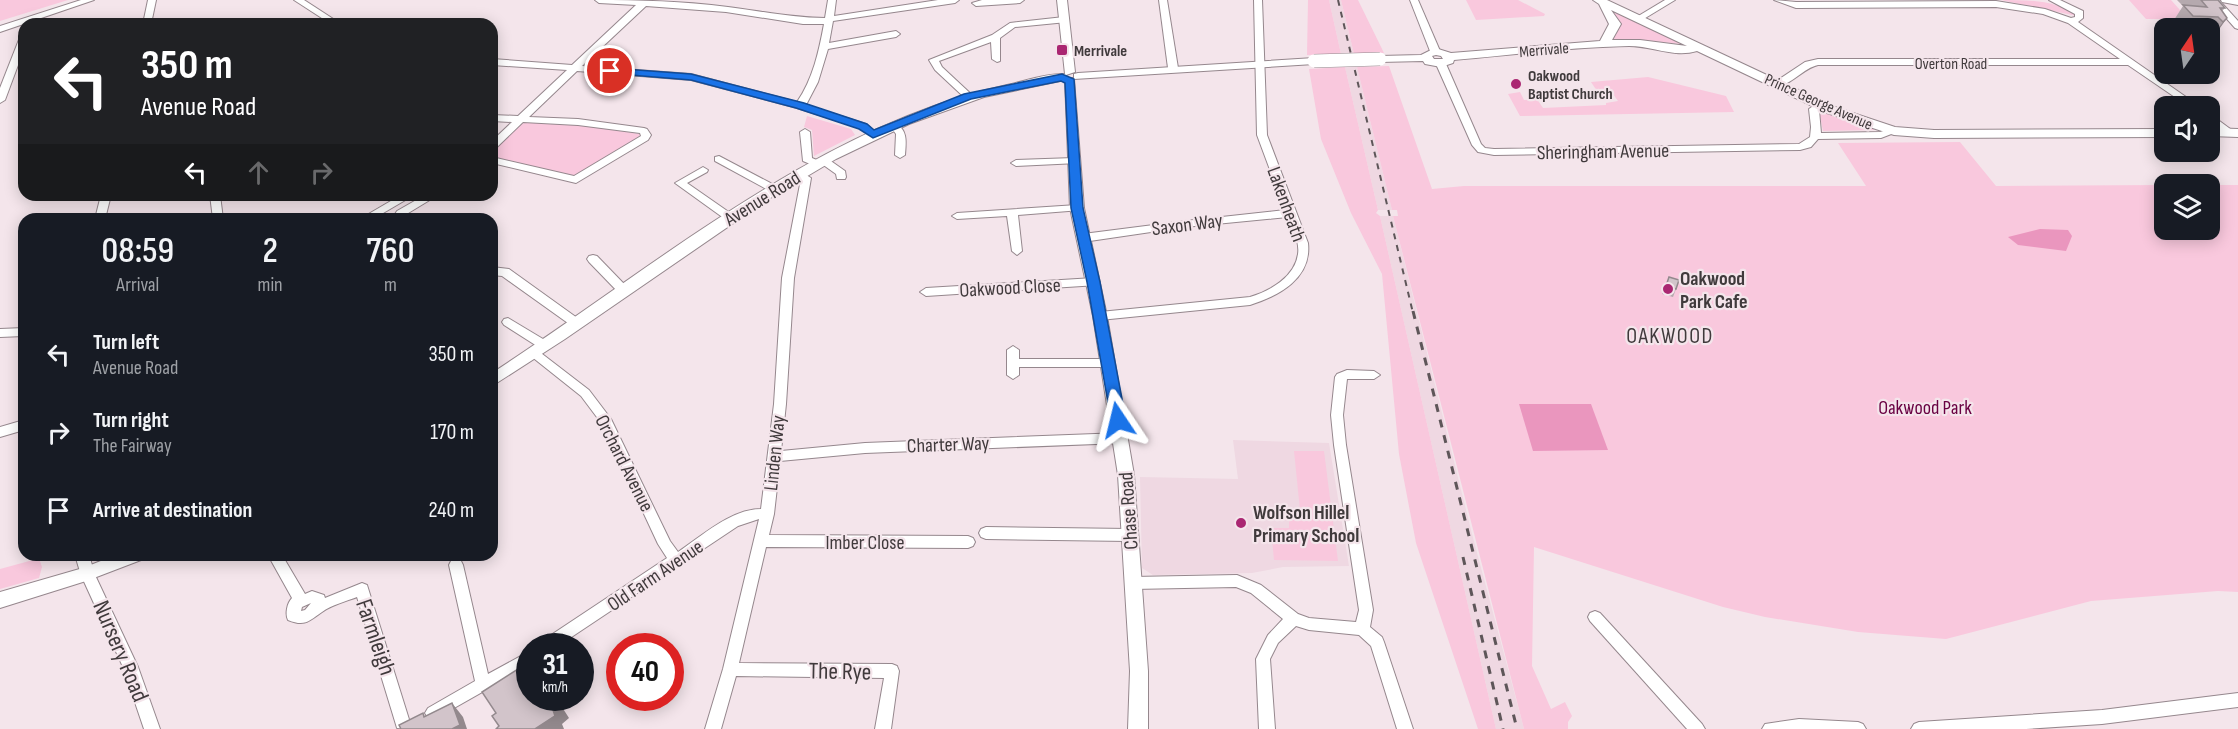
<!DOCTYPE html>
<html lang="en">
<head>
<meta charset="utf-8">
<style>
	body { margin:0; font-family:"Sofia Sans Condensed",sans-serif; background:#242831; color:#f1f3f6; height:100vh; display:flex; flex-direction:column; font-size:22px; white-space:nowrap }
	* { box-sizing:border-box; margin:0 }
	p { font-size:20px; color:#9ea1a6 }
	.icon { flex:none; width:33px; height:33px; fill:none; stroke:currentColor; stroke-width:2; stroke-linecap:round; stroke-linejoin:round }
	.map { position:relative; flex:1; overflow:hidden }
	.sheet { position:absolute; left:18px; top:213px; width:480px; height:348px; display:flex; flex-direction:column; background:#171b24; border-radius:18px; box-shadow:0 3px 15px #0003 }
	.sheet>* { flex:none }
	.banner { position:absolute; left:18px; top:18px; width:480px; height:183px; border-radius:18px; box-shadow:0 3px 15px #0003; background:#202124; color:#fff; overflow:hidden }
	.needle { width:39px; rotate:13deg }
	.buttons { position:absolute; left:2154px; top:18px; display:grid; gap:12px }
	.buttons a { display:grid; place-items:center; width:66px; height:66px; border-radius:12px; background:#171b24; box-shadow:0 3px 15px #0003; font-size:30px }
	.speed { position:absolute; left:516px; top:633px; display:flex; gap:12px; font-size:30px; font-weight:700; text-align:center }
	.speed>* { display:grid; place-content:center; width:78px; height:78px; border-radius:50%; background:#171b24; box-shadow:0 3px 15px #0003; line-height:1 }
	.speed small { font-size:15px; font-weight:400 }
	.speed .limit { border:9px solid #d22; background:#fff; color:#111 }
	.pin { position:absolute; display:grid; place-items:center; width:51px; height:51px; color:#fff; margin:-26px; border:3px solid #fff; border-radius:50%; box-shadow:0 2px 6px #0007 }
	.me { position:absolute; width:66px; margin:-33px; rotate:350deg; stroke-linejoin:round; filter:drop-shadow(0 0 4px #0008) }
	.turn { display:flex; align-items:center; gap:21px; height:126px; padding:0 24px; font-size:27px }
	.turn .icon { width:78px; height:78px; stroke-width:2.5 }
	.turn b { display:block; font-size:42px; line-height:51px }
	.lanes { display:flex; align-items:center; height:57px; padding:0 24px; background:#0003; justify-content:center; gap:30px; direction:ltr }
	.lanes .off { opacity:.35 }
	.eta { display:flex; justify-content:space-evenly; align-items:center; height:102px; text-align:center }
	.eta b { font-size:36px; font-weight:600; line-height:42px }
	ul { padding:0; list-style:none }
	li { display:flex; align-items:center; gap:18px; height:78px; padding:0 24px }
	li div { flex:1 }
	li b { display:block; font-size:22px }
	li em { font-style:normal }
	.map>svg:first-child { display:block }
</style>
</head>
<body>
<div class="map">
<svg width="2238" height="729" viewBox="0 0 2238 729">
	<rect width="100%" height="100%" fill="#f4e5eb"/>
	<!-- built -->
	<g fill="#efd8e2">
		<polygon points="1329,0 1341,0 1354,54 1341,54"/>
		<polygon points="1345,67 1357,67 1392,210 1378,210"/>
		<polygon points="1380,216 1393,216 1472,534 1524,729 1496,729"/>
		<polygon points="1233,440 1329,443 1349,566 1283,567 1252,573 1153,575 1142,568 1140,477 1238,479"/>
	</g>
	<!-- green -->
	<g fill="#f9c8dd">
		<polygon points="0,0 68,0 0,21"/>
		<polygon points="1308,0 1329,0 1341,54 1307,55"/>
		<polygon points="1341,0 1358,0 1384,53 1354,54"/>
		<polygon points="1466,0 1518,0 1545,14 1544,16 1476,20"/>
		<path d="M2001,0C2028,0 2057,0 2077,16Z"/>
		<polygon points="2129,0 2171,0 2188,19 2146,19"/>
		<polygon points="1614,12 1680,42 1681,44 1633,39 1611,40 1619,27"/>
		<polygon points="1389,66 1432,189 1464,186 1866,186 1838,143 1960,142 1996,186 2164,185 2164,230 2210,230 2210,185 2238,185 2238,592 2218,591 2091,601 1946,639 1858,632 1765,617 1723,607 1534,547 1532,666 1551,709 1565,702 1572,716 1568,722 1568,729 1524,729 1393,216 1398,216 1397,210 1392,210 1357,67"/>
		<polygon points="1345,67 1378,210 1376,213 1380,216 1496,729 1478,729 1416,543 1399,454 1382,274 1351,213 1321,139 1309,69"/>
		<polygon points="1648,77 1726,96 1734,112 1520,116 1508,94 1520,92 1524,100 1537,99 1543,108 1606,105 1606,103 1618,101 1610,90 1597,91 1591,82"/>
		<polygon points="1819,112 1825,112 1875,130 1823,131"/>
		<polygon points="807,116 851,129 855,135 814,156 812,130 804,127"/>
		<polygon points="527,122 572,124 640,134 638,139 574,176 492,157 492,150 517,126"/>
		<polygon points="1294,451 1324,451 1338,561 1274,560 1271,528 1289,528 1289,520 1301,520"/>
		<polygon points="33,560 40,561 42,567 39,578 0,589 0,569"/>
	</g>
	<!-- water -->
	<g fill="#ea96be">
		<polygon points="2040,229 2068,230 2072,236 2066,251 2018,245 2008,237"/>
		<polygon points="1519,404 1591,404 1608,450 1533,451"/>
	</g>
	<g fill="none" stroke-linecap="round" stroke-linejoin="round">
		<defs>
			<g id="minor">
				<polygon points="81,0 94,0 0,32 0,26"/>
				<polygon points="148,0 156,0 151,24 143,24"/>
				<polygon points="294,0 304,0 341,24 331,24"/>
				<path d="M595,0C639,0 684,1 728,7C761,11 792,18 825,18L828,0H836L834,16L938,0H959L955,3L833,21L829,43L896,31L900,34L896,37L828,49L818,82L806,105L866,124L876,132V136H870L860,128L797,108L691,80L577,71L529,117L578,119L644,128L647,129L651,135L648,140L576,183L492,163V157L574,176L641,136L640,133L578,125L523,122L496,148L492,149V141L512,122L492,121V115L518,116L567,70L492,65V59L572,65L636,5L599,3ZM646,6L726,12L803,24H824C819,51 813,79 797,102L691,74L582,66Z"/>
				<polygon points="982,0 1024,0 1020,3 976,6 972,3"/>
				<polygon points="1159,0 1167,0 1178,68 1173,71 1168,68"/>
				<path d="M1254,0H1262L1267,135L1308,243C1312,278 1279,296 1250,305L1100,320L1096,319L1094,316L1100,312L1250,297C1270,291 1295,277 1298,254C1300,242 1292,227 1288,217L1185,227L1083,242L1078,238L1083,234L1185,221L1285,210L1257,135Z"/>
				<polygon points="1410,0 1418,0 1440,51 1438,53 1435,54 1430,51"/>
				<polygon points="1665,0 1675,0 1642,20 1635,18"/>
				<path d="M1774,0L1796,2L1996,1L2045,9L2071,18L2075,17V14L2049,0H2060L2083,11V18L2078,22L2199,106H2188L2128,65H1818C1803,68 1790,87 1775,86V82L1805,62L1818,59H2120L2068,23L2043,14L1996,7L1796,8Z"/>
				<polygon points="2210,0 2219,0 2238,21 2238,29 2235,28"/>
				<polygon points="2221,0 2238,0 2238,5 2222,2"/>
				<polygon points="1064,17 1067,18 1067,22 1015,27 1000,38 1000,61 997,62 992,59 991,42 939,61 942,67 971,94 971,98 965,98 935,70 929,60 992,35 1010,23"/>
				<polygon points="24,34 24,49 5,100 0,103 0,88 20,37"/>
				<polygon points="1441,61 1446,64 1481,144 1485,148 1494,149 1799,144 1810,137 1811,127 1809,109 1820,101 1825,104 1819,110 1821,133 1880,132 1894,128 1899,131 1881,138 1818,139 1811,147 1800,150 1494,155 1478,152 1472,145 1436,64"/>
				<polygon points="2210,114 2233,131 2233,135 2227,135 2210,121"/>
				<path d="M895,123C908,130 906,142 905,155L900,158L895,155L896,134L890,126Z"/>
				<polygon points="805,129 810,132 812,158 819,161 820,159 828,159 845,171 846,177 845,179 837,179 836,174 822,164 817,167 803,161 800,132"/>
				<polygon points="719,156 778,187 779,189 778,191 770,191 715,161 715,157"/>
				<polygon points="1074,158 1079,161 1078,163 1016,166 1011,163 1016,160"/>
				<polygon points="703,167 708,170 707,172 687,183 733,215 734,217 733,219 725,219 675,183"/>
				<path d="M800,171L811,178L794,278L786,404L781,451L865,443L1122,433L1126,435L1128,438L1126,441L1122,443L865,453L780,461L774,514L769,535L968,536L973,538L975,542L973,546L968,548L766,547L739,663L892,664L897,666L899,671L891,729H875L884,678L736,676L721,729H705L723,669L759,519L738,526L558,646H540L542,641L667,558L658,544L602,424L581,396L527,353L529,350H537L589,390L611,419L670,541L678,552C702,536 731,509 761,509L774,404L782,278L801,179L795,174Z"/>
				<polygon points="101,195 111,195 105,219 95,219"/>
				<polygon points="210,195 220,195 223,219 213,219"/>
				<polygon points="401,195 414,195 373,219 360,219"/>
				<polygon points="425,195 438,195 405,215 402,219 392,219 397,211"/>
				<polygon points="1077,205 1081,206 1082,208 1081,210 1018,215 1022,251 1017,255 1012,251 1007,216 957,219 952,216 957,213"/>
				<polygon points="593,255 597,256 627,287 629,290 627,293 619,293 589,262 587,259 589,256"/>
				<polygon points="492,267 509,269 580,320 582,323 580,326 572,326 502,276 492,275"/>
				<polygon points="1094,278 1100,282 1098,285 926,296 920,292 926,288"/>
				<polygon points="508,318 548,342 550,345 548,348 540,348 504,325 502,322 504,319"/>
				<polygon points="24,328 24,336 0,337 0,329"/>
				<polygon points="1013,346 1019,350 1019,359 1108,359 1114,363 1108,367 1019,367 1019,375 1013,379 1007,375 1007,350"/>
				<polygon points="1347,370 1374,371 1380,375 1374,379 1347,379 1343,415 1346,445 1373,610 1370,627 1382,637 1384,642 1413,729 1397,729 1371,646 1359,635 1309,630 1296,626 1278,643 1270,659 1275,729 1259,729 1256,659 1268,635 1283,619 1251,593 1236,587 1133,589 1128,587 1126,583 1128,579 1133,577 1237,575 1261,585 1298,614 1309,618 1356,622 1359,610 1334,445 1331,415 1335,377 1337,374"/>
				<polygon points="24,420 24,430 0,437 0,427"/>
				<polygon points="986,527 1129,529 1134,531 1136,535 1134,539 1129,541 986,539 981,537 979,533 981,529"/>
				<polygon points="75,555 89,555 95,575 138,667 160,729 144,729 123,667 81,575"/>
				<path d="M268,555H282L305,594L312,591L324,595L325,598L362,583L367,585L412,729L397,728L357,597C347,601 331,605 322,612C309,621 305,627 288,620C285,614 287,603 292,598ZM311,603L305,610L301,611L302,607Z"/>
				<polygon points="456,559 461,561 463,565 488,674 530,651 530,665 433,720 428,718 425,713 428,708 475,681 449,565 451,561"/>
				<polygon points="1595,611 1600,613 1702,724 1705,729 1687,729 1590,621 1588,617 1590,613"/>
				<polygon points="2238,693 2238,707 2102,724 2026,729 1911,729 1914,724 1919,722 2102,710"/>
				<polygon points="1799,719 1858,722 1863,724 1866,729 1762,729 1765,724"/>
			</g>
			<g id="tertiary">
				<path d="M1057,0H1067L1075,72L1066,75L1067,78H1074V74L1078,73L1314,58L1320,61L1314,64L1074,79L1084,208L1107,316L1134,475L1148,671V729H1128L1130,671L1118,475L1093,316L1070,208L1065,80L984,97L909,124L836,159L767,200L565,339L492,386V373C651,270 819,125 1007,85C1025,81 1047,73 1065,74Z"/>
				<path d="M1593,0H1607L1835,107L1895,127L1934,130L2164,129V137L1934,138L1894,135L1827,113L1697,51C1674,58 1652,46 1629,46C1570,47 1512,55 1454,60L1453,63L1441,67L1425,64L1423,61L1380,62L1374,59L1380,56L1421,55L1435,48L1451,53L1600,41L1609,24L1599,4ZM1611,10L1687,46L1640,40H1612L1621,24ZM1436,55L1441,56L1443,59H1434L1432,56Z"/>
				<polygon points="2210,128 2238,129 2238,137 2210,136"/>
				<polygon points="116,555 144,555 141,560 86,581 0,608 0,592 83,568"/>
			</g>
		</defs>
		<!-- minor casing -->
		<use href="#minor" stroke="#95878d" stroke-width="2"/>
		<!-- tertiary casing -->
		<use href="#tertiary" stroke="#95878d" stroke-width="2"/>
		<!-- minor -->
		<use href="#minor" fill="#fff" fill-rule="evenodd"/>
		<!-- tertiary -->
		<use href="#tertiary" fill="#fff" fill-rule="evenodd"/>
		<!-- rail-far1 -->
		<polyline stroke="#5e5659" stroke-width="2" stroke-dasharray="6 6" stroke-linecap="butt" points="1338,0 1413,313"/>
		<!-- rail -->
		<g stroke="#5e5659" stroke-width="3" stroke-dasharray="8 8" stroke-linecap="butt">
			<polyline points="1413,311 1517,729"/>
			<polyline points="1463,557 1503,729"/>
		</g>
		<defs>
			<polyline id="tertiary-bridge" points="1314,61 1380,59"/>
		</defs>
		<!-- tertiary-bridge casing -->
		<use href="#tertiary-bridge" stroke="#95878d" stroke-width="14" stroke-linecap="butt"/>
		<!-- tertiary-bridge -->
		<use href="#tertiary-bridge" stroke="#fff" stroke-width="13"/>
	</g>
	<!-- wall -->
	<g fill="#b5a9ae">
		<polygon points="2177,0 2218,0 2225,8 2222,11 2227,18 2217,32 2212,37 2210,34 2210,28 2181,28 2174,20 2183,6"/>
		<polygon points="1669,277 1676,289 1673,297 1662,294"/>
	</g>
	<!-- shaded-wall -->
	<g fill="#93898d">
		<polygon points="2227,18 2217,32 2212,37 2223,22"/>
		<polygon points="452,703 463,717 467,729 452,729"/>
		<polygon points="560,704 569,718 562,724 564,729 535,729"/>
	</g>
	<!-- building -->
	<g fill="#d2c4ca" stroke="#93898d" stroke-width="1.5">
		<polygon points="2201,0 2218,0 2225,8 2220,8 2227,18 2223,22 2218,17 2193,16 2183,5 2207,7"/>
		<polygon points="1669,277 1679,280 1676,289 1666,286"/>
		<polygon points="529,662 530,698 556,698 560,704 553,710 555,716 535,729 496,729 499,726 492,716 496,713 482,692"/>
		<polygon points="452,703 460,725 452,729 401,729 399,725 423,713 424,717"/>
	</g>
	<!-- route -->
	<polygon fill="#1a73e8" stroke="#114b97" stroke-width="1.5" points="610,68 691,74 804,103 867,124 874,130 964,94 1062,74 1074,79 1083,208 1100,282 1126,420 1123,423 1113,423 1111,420 1087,282 1071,208 1065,83 1061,81 971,99 873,138 859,129 796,108 691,80 606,73 605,71"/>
	<!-- markers -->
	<g fill="#aa2772" stroke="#f4e5eb" stroke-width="2">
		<rect x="1056" y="44" width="12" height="12" rx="3"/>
		<circle cx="1516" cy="84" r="6"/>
		<circle cx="1668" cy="289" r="6"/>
		<circle cx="1241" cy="523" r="6"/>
	</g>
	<g text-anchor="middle" stroke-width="4.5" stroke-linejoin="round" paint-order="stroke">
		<!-- far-street labels -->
		<g font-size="16" fill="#403a3c" stroke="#f4e5eb">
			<text transform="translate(1544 49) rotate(-5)" y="6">Merrivale</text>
			<text x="1951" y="69">Overton Road</text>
			<text transform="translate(1819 101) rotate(24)" y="6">Prince George Avenue</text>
		</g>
		<!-- far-poi labels -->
		<g font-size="16" font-weight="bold" fill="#403a3c" stroke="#f4e5eb" text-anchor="start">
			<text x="1074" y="56">Merrivale</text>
			<text x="1528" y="81">Oakwood<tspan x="1528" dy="18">Baptist Church</tspan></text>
		</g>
		<!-- street labels -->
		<g font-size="20" fill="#403a3c" stroke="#f4e5eb">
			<text transform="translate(1603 151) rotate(-1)" y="7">Sheringham Avenue</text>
			<text transform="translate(762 198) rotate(-32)" y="7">Avenue Road</text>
			<text transform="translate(1287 204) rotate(70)" y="7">Lakenheath</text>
			<text transform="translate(1187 224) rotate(-7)" y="7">Saxon Way</text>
			<text transform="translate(1010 287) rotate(-3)" y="7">Oakwood Close</text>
			<text transform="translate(948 444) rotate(-2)" y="7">Charter Way</text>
			<text transform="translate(774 453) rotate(-84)" y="7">Linden Way</text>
			<text transform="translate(625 463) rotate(63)" y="7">Orchard Avenue</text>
			<text transform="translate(1128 511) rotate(-94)" y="7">Chase Road</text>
			<text x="865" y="549">Imber Close</text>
			<text transform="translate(655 575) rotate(-34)" y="7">Old Farm Avenue</text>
		</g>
		<!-- poi labels -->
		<g font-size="20" font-weight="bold" fill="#403a3c" stroke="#f4e5eb" text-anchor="start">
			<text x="1680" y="285">Oakwood<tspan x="1680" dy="23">Park Cafe</tspan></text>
			<text x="1253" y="519">Wolfson Hillel<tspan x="1253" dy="23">Primary School</tspan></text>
		</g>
		<!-- park labels -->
		<g font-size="20" fill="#690142" stroke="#f4e5eb">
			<text x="1925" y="414">Oakwood Park</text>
		</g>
		<!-- quarter labels -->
		<g font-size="22" letter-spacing="1.5" fill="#403a3c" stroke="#f4e5eb">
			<text x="1670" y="343">OAKWOOD</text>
		</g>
		<!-- near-street labels -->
		<g font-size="24" fill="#403a3c" stroke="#f4e5eb">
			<text transform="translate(376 637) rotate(71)" y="8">Farmleigh</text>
			<text transform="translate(121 651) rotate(67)" y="8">Nursery Road</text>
			<text transform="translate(840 671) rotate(1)" y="8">The Rye</text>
		</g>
	</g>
</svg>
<div class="buttons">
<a><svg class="needle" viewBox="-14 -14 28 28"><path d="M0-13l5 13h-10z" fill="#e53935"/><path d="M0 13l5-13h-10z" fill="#9ea1a6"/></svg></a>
<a><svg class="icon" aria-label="sound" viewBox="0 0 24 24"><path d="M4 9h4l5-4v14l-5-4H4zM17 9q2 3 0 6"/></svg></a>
<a><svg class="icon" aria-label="layers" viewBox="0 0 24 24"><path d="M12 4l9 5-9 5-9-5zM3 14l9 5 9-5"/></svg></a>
</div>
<div class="speed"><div>31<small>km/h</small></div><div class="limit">40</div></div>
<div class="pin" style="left:610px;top:71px;background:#d93025"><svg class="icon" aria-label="arrive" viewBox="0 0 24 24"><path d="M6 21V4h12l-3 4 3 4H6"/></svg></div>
<svg class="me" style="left:1118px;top:420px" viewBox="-20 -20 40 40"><path d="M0-17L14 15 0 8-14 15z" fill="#1a73e8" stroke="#fff" stroke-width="4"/></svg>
<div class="banner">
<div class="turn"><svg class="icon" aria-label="left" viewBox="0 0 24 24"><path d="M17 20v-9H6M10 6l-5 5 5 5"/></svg><div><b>350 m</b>Avenue Road</div></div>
<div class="lanes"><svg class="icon" aria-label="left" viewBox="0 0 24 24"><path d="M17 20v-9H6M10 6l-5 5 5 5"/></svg><svg class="icon off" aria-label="ahead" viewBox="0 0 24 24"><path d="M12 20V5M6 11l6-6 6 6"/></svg><svg class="icon off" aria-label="right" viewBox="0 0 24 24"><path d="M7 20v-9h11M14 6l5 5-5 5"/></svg></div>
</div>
<section class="sheet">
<div class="eta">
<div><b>08:59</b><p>Arrival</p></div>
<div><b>2</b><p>min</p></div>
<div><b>760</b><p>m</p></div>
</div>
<ul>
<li><svg class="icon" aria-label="left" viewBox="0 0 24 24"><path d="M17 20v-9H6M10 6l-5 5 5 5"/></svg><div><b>Turn left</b><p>Avenue Road</p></div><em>350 m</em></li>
<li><svg class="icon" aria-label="right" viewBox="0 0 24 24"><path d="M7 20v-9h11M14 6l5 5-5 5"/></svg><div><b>Turn right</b><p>The Fairway</p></div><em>170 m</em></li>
<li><svg class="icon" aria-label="arrive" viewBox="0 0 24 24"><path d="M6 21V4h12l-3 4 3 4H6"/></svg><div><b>Arrive at destination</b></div><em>240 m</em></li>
</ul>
</section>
</div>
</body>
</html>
